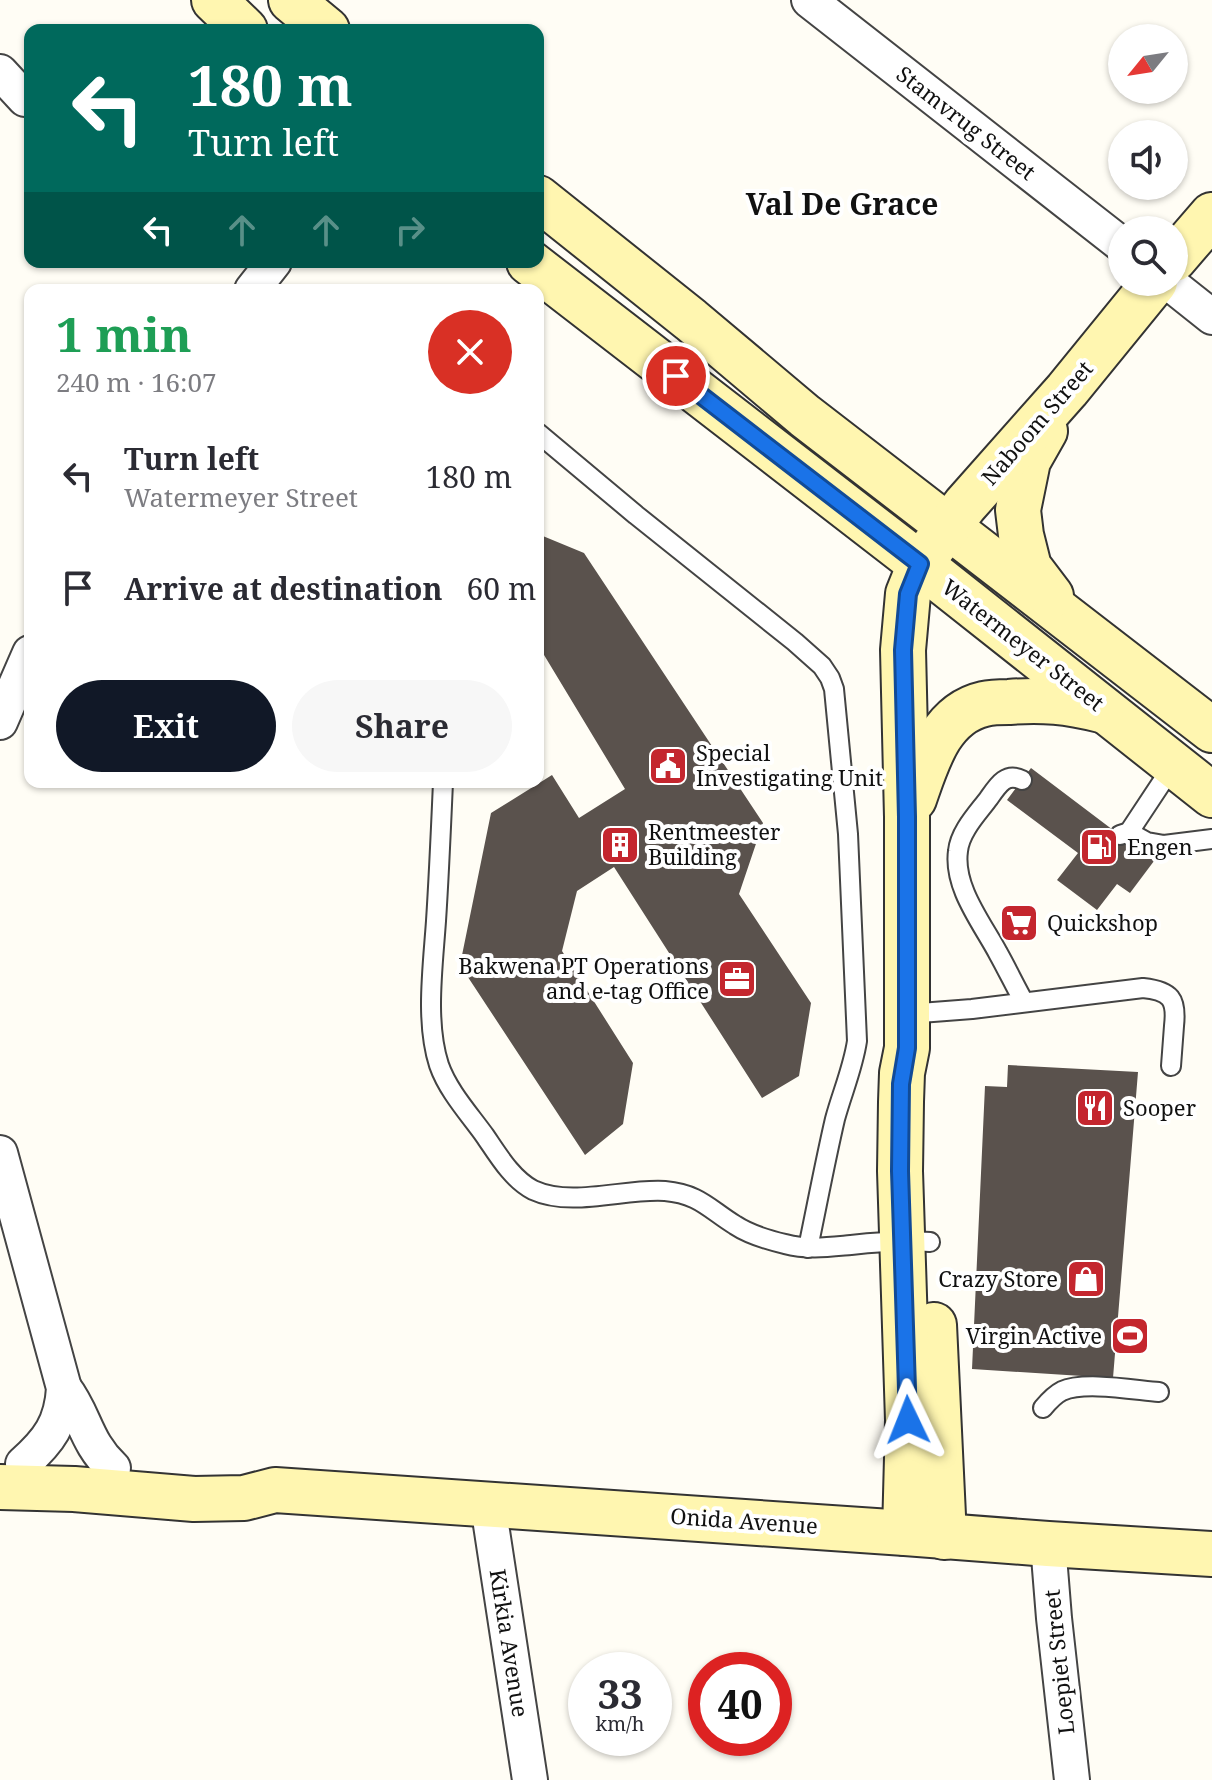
<!DOCTYPE html>
<html lang="en">
<head>
<meta charset="utf-8">
<style>
	body { margin:0; font-family:"Noto Serif",serif; background:#f7f7f7; color:#2b2b33; height:100vh; display:flex; flex-direction:column; font-size:30px; white-space:nowrap }
	* { box-sizing:border-box; margin:0 }
	p { font-size:26px; color:#7c7c81 }
	.icon { flex:none; width:44px; height:44px; fill:none; stroke:currentColor; stroke-width:2; stroke-linecap:round; stroke-linejoin:round }
	.map { position:relative; flex:1; overflow:hidden }
	.side { position:absolute; left:24px; top:284px; width:520px; height:504px; display:flex; flex-direction:column; background:#fff; border-radius:16px; box-shadow:0 2px 6px #0004 }
	.side>* { flex:none }
	.hud { position:absolute; left:24px; top:24px; width:520px; height:244px; border-radius:16px; box-shadow:0 2px 6px #0004; background:#00695c; color:#fff; overflow:hidden }
	.needle { width:52px; rotate:240deg }
	.controls { position:absolute; left:1108px; top:24px; display:grid; gap:16px }
	.controls a { display:grid; place-items:center; width:80px; height:80px; border-radius:50%; background:#fff; box-shadow:0 2px 6px #0004; font-size:40px }
	.speed { position:absolute; left:568px; top:1652px; display:flex; gap:16px; font-size:40px; font-weight:700; text-align:center }
	.speed>* { display:grid; place-content:center; width:104px; height:104px; border-radius:50%; background:#fff; box-shadow:0 2px 6px #0004; line-height:1 }
	.speed small { font-size:20px; font-weight:400 }
	.speed .limit { border:12px solid #d22; background:#fff; color:#111 }
	.pin { position:absolute; display:grid; place-items:center; width:68px; height:68px; color:#fff; margin:-34px; border:4px solid #fff; border-radius:50%; box-shadow:0 2px 8px #0007 }
	.me { position:absolute; width:88px; margin:-44px; rotate:358deg; stroke-linejoin:round; filter:drop-shadow(0 0 6px #0008) }
	.turn { display:flex; align-items:center; gap:28px; height:168px; padding:0 32px; font-size:36px }
	.turn .icon { width:104px; height:104px; stroke-width:2.5 }
	.turn b { display:block; font-size:56px; line-height:68px }
	.lanes { display:flex; align-items:center; height:76px; padding:0 32px; background:#0003; justify-content:center; gap:40px; direction:ltr }
	.lanes .off { opacity:.35 }
	.round { display:grid; place-items:center; flex:none; width:84px; height:84px; border-radius:42px; background:#f7f7f7 }
	.summary { display:flex; align-items:center; justify-content:space-between; height:136px; padding:0 32px }
	h1 { font-size:48px; font-weight:700; line-height:60px; color:#1e9e55 }
	.button { display:flex; gap:16px; margin-top:auto; padding:16px 32px }
	.button a { flex:1; height:92px; border-radius:48px; background:#111827; color:#fff; font-size:32px; font-weight:700; line-height:92px; text-align:center }
	.button a+a { background:#f7f7f7; color:#2b2b33 }
	ul { padding:0; list-style:none }
	li { display:flex; align-items:center; gap:24px; height:112px; padding:0 32px }
	li div { flex:1 }
	li b { display:block; font-size:30px }
	li em { font-style:normal }
	.map>svg:first-child { display:block }
</style>
</head>
<body>
<div class="map">
<svg width="1212" height="1780" viewBox="0 0 1212 1780">
	<rect width="100%" height="100%" fill="#fffdf5"/>
	<!-- building -->
	<g fill="#5a524d">
		<polygon points="538,534 584,553 763,823 739,894 811,1003 799,1076 762,1098 614,867 577,891 562,951 633,1063 623,1124 585,1155 460,965 491,813 552,775 579,818 625,789 538,645"/>
		<polygon points="1031,768 1154,861 1130,893 1117,884 1097,910 1057,880 1078,853 1007,800"/>
		<polygon points="1008,1065 1138,1072 1113,1378 972,1369 985,1086 1007,1087"/>
	</g>
	<g fill="none" stroke-linecap="round" stroke-linejoin="round">
		<defs>
			<g id="lane">
				<path d="M538,433L636,515L795,642L822,666L830,678L834,689L848,834L857,1041C853,1068 842,1093 835,1119C825,1162 817,1205 808,1248"/>
				<path d="M1022,780C1006,772 998,785 989,798C978,813 960,831 958,851C953,887 982,923 998,953C1007,969 1015,986 1024,1002"/>
				<path d="M443,782C441,828 439,875 436,921C433,966 425,1022 439,1065C448,1091 470,1115 485,1136C498,1155 512,1179 533,1190C572,1208 625,1188 665,1191C699,1194 709,1209 735,1225C750,1235 768,1240 785,1244C808,1250 829,1247 851,1245C878,1242 903,1240 930,1242"/>
				<polyline points="1129,832 1147,842 1164,845 1212,839"/>
				<polyline points="1120,835 1129,832 1174,764"/>
				<path d="M907,1014L972,1009L1143,988C1171,991 1177,999 1174,1026C1173,1040 1172,1053 1171,1066"/>
				<path d="M1043,1408C1048,1402 1054,1395 1062,1391C1084,1381 1134,1390 1159,1392"/>
			</g>
			<g id="street">
				<polyline points="809,0 1122,245"/>
				<polyline points="0,72 25,99"/>
				<polyline points="1168,282 1212,317"/>
				<polyline points="252,290 274,262"/>
				<polyline points="0,722 30,653"/>
				<path d="M0,1153L64,1388C62,1423 49,1441 23,1464"/>
				<path d="M64,1388C85,1415 85,1442 113,1468"/>
				<polyline points="488,1505 530,1780"/>
				<polyline points="1048,1544 1054,1618 1072,1780"/>
			</g>
			<g id="secondary">
				<polyline points="214,0 245,30"/>
				<polyline points="291,0 327,30"/>
				<polyline points="538,198 691,320 805,416 1212,730"/>
				<polyline points="1174,259 1212,215"/>
				<polyline points="529,262 920,564 1212,795"/>
				<polyline points="1045,431 1028,461 1018,510 1021,535 1029,567 1051,596"/>
				<path d="M914,799C927,762 940,714 984,704C992,702 1001,702 1009,702C1043,699 1068,702 1101,710"/>
				<polyline points="934,1325 944,1537"/>
				<polyline points="0,1487 74,1489 194,1499 244,1498 275,1490 905,1533 1048,1544 1212,1554"/>
				<polyline points="905,1533 908,1420 900,1171 901,1102 902,1073 907,1048 907,817 903,650 908,594 920,564 965,505 1067,390 1155,282"/>
			</g>
		</defs>
		<!-- lane casing -->
		<use href="#lane" stroke="#444" stroke-width="22"/>
		<!-- street casing -->
		<use href="#street" stroke="#444" stroke-width="38"/>
		<!-- secondary casing -->
		<use href="#secondary" stroke="#333" stroke-width="48"/>
		<!-- lane -->
		<use href="#lane" stroke="#fff" stroke-width="18"/>
		<!-- street -->
		<use href="#street" stroke="#fff" stroke-width="34"/>
		<!-- secondary -->
		<use href="#secondary" stroke="#fff6b0" stroke-width="44"/>
	</g>
	<g fill="none" stroke-linecap="round" stroke-linejoin="round">
		<defs>
			<polyline id="route" points="676,376 920,564 908,594 903,650 907,817 907,1048 901,1084 900,1171 908,1420"/>
		</defs>
		<!-- route casing -->
		<use href="#route" stroke="#114b97" stroke-width="20"/>
		<!-- route -->
		<use href="#route" stroke="#1a73e8" stroke-width="14"/>
	</g>
	<!-- icons -->
	<defs>
		<symbol id="civic-square" viewBox="-11 -11 22 22"><rect x="-9" y="-9" width="18" height="18" rx="4" fill="#c4262e" stroke="#fff"/><path d="M-.6-6.5H3V-4.5H.6V-3L4-1V1h2V6H-6V1h2V-1L-.6-3ZM-1.2 2.5V6h2.4V2.5Z" fill="#fff"/></symbol>
		<symbol id="building-square" viewBox="-11 -11 22 22"><rect x="-9" y="-9" width="18" height="18" rx="4" fill="#c4262e" stroke="#fff"/><path d="M-4-6H4V6H1V3H-1V6H-4ZM-2.5-4.3h1.7v1.8h-1.7ZM.8-4.3h1.7v1.8H.8ZM-2.5-1h1.7V.8h-1.7ZM.8-1h1.7V.8H.8Z" fill="#fff"/></symbol>
		<symbol id="fuel-square" viewBox="-11 -11 22 22"><rect x="-9" y="-9" width="18" height="18" rx="4" fill="#c4262e" stroke="#fff"/><path d="M-5.5-6h7V0h2V4h1.3V-2.5L3-4.5l.8-.8L6-3V5H2.5V1h-1V6h-7ZM-4.2-4.7v3.2H.2V-4.7Z" fill="#fff"/></symbol>
		<symbol id="supermarket-square" viewBox="-11 -11 22 22"><rect x="-9" y="-9" width="18" height="18" rx="4" fill="#c4262e" stroke="#fff"/><path d="M-6-5.5h2.5l.6 2H6L4.5 2H-2.5L-4.4-4H-6ZM-1.5 3.2a1.3 1.3 0 1 0 .1 0ZM3 3.2a1.3 1.3 0 1 0 .1 0Z" fill="#fff"/></symbol>
		<symbol id="office-square" viewBox="-11 -11 22 22"><rect x="-9" y="-9" width="18" height="18" rx="4" fill="#c4262e" stroke="#fff"/><path d="M-6-3h4V-5.5h4V-3h4V5H-6ZM-1-4.5V-3h2v-1.5ZM-6 0V1H6V0Z" fill="#fff"/></symbol>
		<symbol id="restaurant-square" viewBox="-11 -11 22 22"><rect x="-9" y="-9" width="18" height="18" rx="4" fill="#c4262e" stroke="#fff"/><path d="M-5-6h1v4h1v-4h1v4h1v-4h1v5L-1.5 .5V6h-2V.5L-5-1ZM5-6V6H3V1.5H1.5Q1.5-4 5-6Z" fill="#fff"/></symbol>
		<symbol id="shop-square" viewBox="-11 -11 22 22"><rect x="-9" y="-9" width="18" height="18" rx="4" fill="#c4262e" stroke="#fff"/><path d="M-5-2.5h2.3a2.7 3.5 0 0 1 5.4 0H5L5.5 6h-11ZM-1.5-2.5h3a1.5 2.3 0 0 0-3 0Z" fill="#fff"/></symbol>
		<symbol id="stadium-square" viewBox="-11 -11 22 22"><rect x="-9" y="-9" width="18" height="18" rx="4" fill="#c4262e" stroke="#fff"/><path d="M0-5a6.5 5 0 1 0 0 10a6.5 5 0 1 0 0-10ZM-3.5-1.8h7v3.6h-7Z" fill="#fff"/></symbol>
	</defs>
	<g fill-rule="evenodd">
		<use href="#civic-square" x="646" y="744" width="44" height="44"/>
		<use href="#building-square" x="598" y="823" width="44" height="44"/>
		<use href="#fuel-square" x="1077" y="825" width="44" height="44"/>
		<use href="#supermarket-square" x="997" y="901" width="44" height="44"/>
		<use href="#office-square" x="715" y="957" width="44" height="44"/>
		<use href="#restaurant-square" x="1073" y="1086" width="44" height="44"/>
		<use href="#shop-square" x="1064" y="1257" width="44" height="44"/>
		<use href="#stadium-square" x="1108" y="1314" width="44" height="44"/>
	</g>
	<g text-anchor="middle" stroke-width="8" stroke-linejoin="round" paint-order="stroke">
		<!-- street labels -->
		<g font-size="22" fill="#111" stroke="#fff">
			<text transform="translate(966 123) rotate(38)" y="8">Stamvrug Street</text>
			<text transform="translate(1037 423) rotate(-49)" y="8">Naboom Street</text>
			<text transform="translate(1023 645) rotate(38)" y="8">Watermeyer Street</text>
			<text transform="translate(744 1521) rotate(4)" y="8">Onida Avenue</text>
			<text transform="translate(509 1643) rotate(81)" y="8">Kirkia Avenue</text>
			<text transform="translate(1059 1662) rotate(-96)" y="8">Loepiet Street</text>
		</g>
		<!-- poi labels -->
		<g font-size="22" fill="#111" stroke="#fff" text-anchor="start">
			<text x="696" y="761">Special<tspan x="696" dy="25">Investigating Unit</tspan></text>
			<text x="648" y="840">Rentmeester<tspan x="648" dy="25">Building</tspan></text>
			<text x="1127" y="855">Engen</text>
			<text x="1047" y="931">Quickshop</text>
			<text x="709" y="974" text-anchor="end">Bakwena PT Operations<tspan x="709" dy="25">and e-tag Office</tspan></text>
			<text x="1123" y="1116">Sooper</text>
			<text x="1058" y="1287" text-anchor="end">Crazy Store</text>
			<text x="1102" y="1344" text-anchor="end">Virgin Active</text>
		</g>
		<!-- district labels -->
		<g font-size="30" font-weight="bold" fill="#111" stroke="#fff">
			<text x="842" y="215">Val De Grace</text>
		</g>
	</g>
</svg>
<div class="controls">
<a><svg class="needle" viewBox="-14 -14 28 28"><path d="M0-13l5 13h-10z" fill="#e53935"/><path d="M0 13l5-13h-10z" fill="#7c7c81"/></svg></a>
<a><svg class="icon" aria-label="sound" viewBox="0 0 24 24"><path d="M4 9h4l5-4v14l-5-4H4zM17 9q2 3 0 6"/></svg></a>
<a><svg class="icon" aria-label="search" viewBox="0 0 24 24"><circle cx="10" cy="10" r="6"/><path d="M15 15l6 6"/></svg></a>
</div>
<div class="speed"><div>33<small>km/h</small></div><div class="limit">40</div></div>
<div class="pin" style="left:676px;top:376px;background:#d93025"><svg class="icon" aria-label="arrive" viewBox="0 0 24 24"><path d="M6 21V4h12l-3 4 3 4H6"/></svg></div>
<svg class="me" style="left:908px;top:1420px" viewBox="-20 -20 40 40"><path d="M0-17L14 15 0 8-14 15z" fill="#1a73e8" stroke="#fff" stroke-width="4"/></svg>
<div class="hud">
<div class="turn"><svg class="icon" aria-label="left" viewBox="0 0 24 24"><path d="M17 20v-9H6M10 6l-5 5 5 5"/></svg><div><b>180 m</b>Turn left</div></div>
<div class="lanes"><svg class="icon" aria-label="left" viewBox="0 0 24 24"><path d="M17 20v-9H6M10 6l-5 5 5 5"/></svg><svg class="icon off" aria-label="ahead" viewBox="0 0 24 24"><path d="M12 20V5M6 11l6-6 6 6"/></svg><svg class="icon off" aria-label="ahead" viewBox="0 0 24 24"><path d="M12 20V5M6 11l6-6 6 6"/></svg><svg class="icon off" aria-label="right" viewBox="0 0 24 24"><path d="M7 20v-9h11M14 6l5 5-5 5"/></svg></div>
</div>
<section class="side">
<div class="summary"><div><h1>1 min</h1><p>240 m · 16:07</p></div><a class="round" style="background:#d93025;color:#fff"><svg class="icon" aria-label="close" viewBox="0 0 24 24"><path d="M6 6l12 12M18 6L6 18"/></svg></a></div>
<ul>
<li><svg class="icon" aria-label="left" viewBox="0 0 24 24"><path d="M17 20v-9H6M10 6l-5 5 5 5"/></svg><div><b>Turn left</b><p>Watermeyer Street</p></div><em>180 m</em></li>
<li><svg class="icon" aria-label="arrive" viewBox="0 0 24 24"><path d="M6 21V4h12l-3 4 3 4H6"/></svg><div><b>Arrive at destination</b></div><em>60 m</em></li>
</ul>
<div class="button"><a>Exit</a><a>Share</a></div>
</section>
</div>
</body>
</html>
